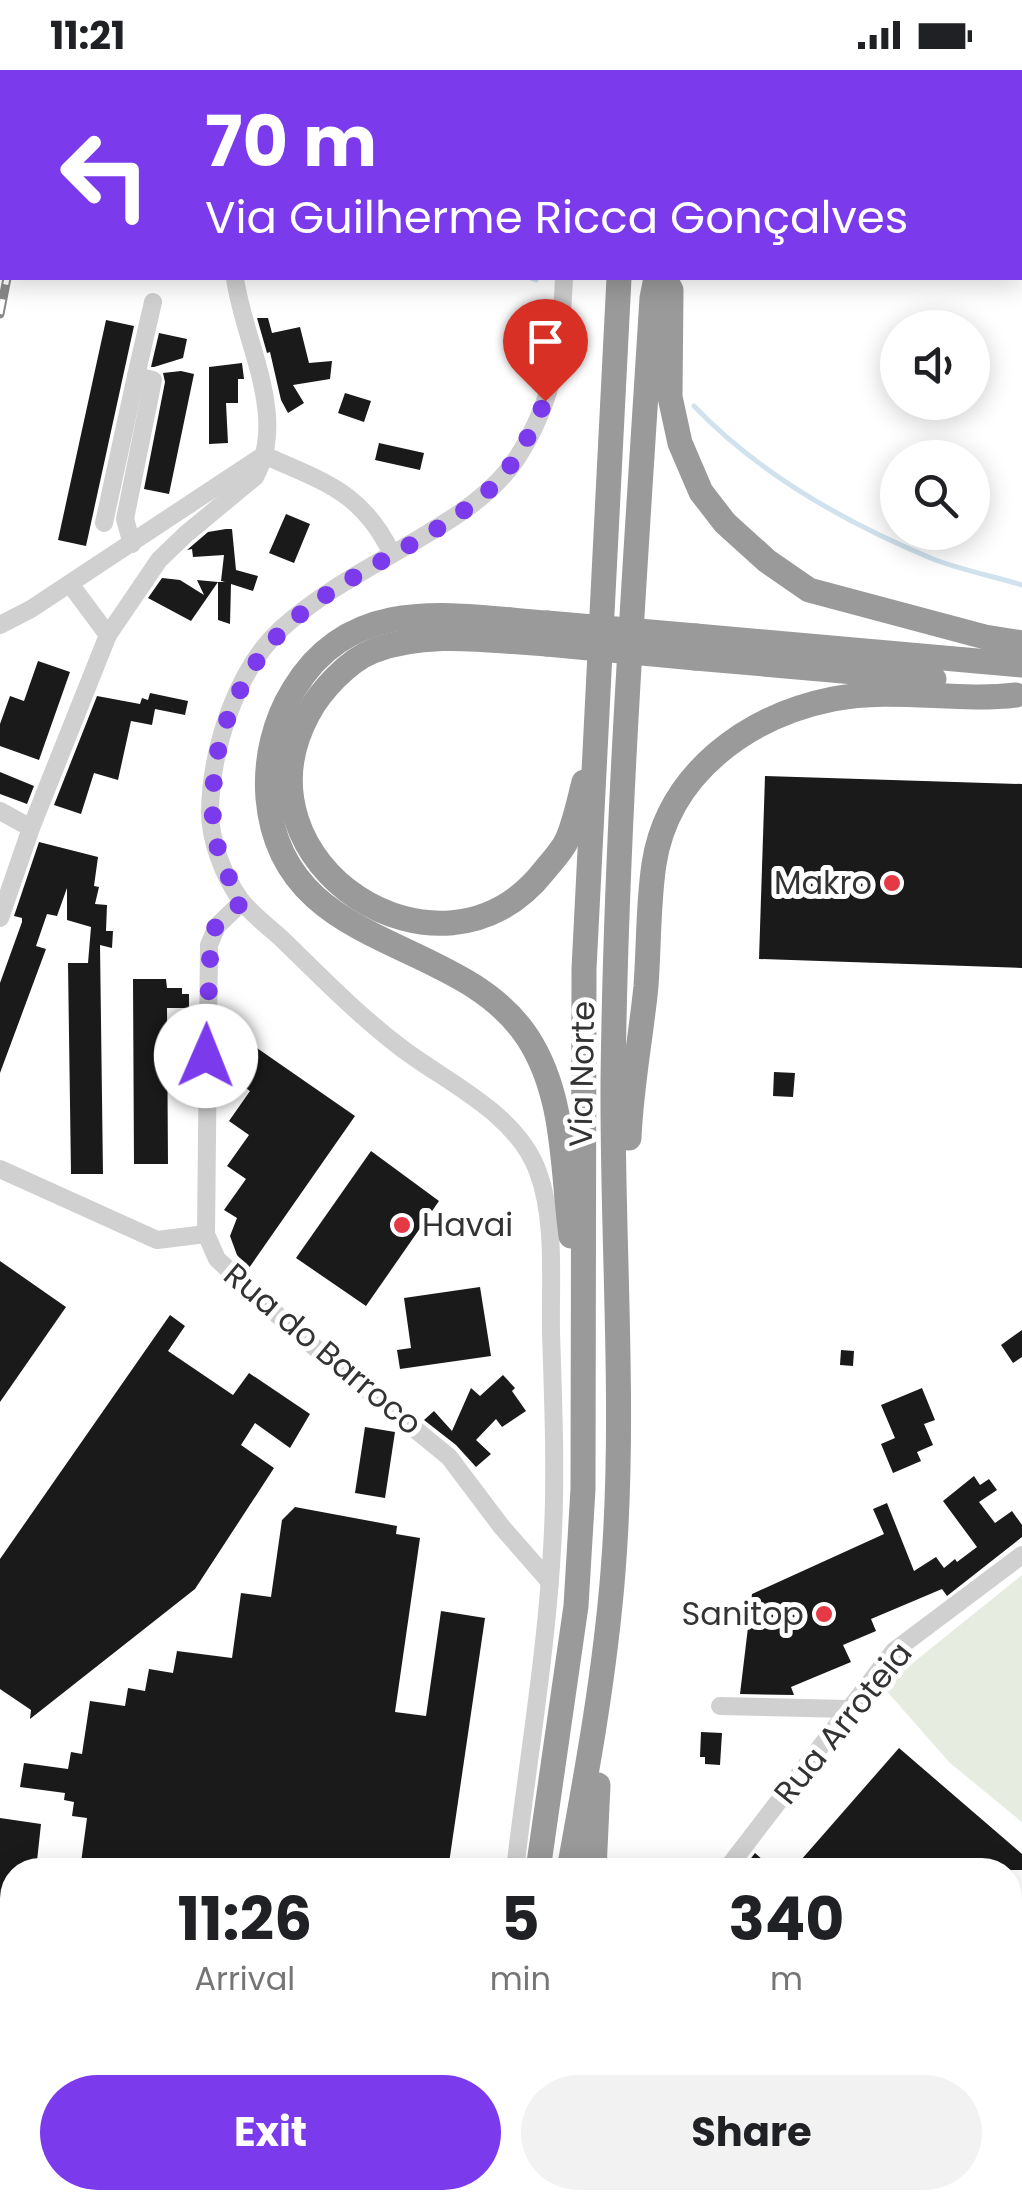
<!DOCTYPE html>
<html lang="en">
<head>
<meta charset="utf-8">
<style>
	body { margin:0; font-family:Poppins,sans-serif; background:#f2f2f2; color:#202124; height:100vh; display:flex; flex-direction:column; font-size:38px; white-space:nowrap }
	* { box-sizing:border-box; margin:0 }
	p { font-size:32px; color:#757577 }
	.icon { flex:none; width:55px; height:55px; fill:none; stroke:currentColor; stroke-width:2; stroke-linecap:round; stroke-linejoin:round }
	.map { position:relative; flex:1; overflow:hidden }
	.details { position:absolute; left:0px; top:1788px; width:1022px; height:352px; display:flex; flex-direction:column; background:#fff; border-radius:40px 40px 0 0; box-shadow:0 5px 25px #0003 }
	.details>* { flex:none }
	.banner { position:absolute; left:0px; top:0px; width:1022px; height:210px; box-shadow:0 5px 25px #0003; background:#7c3aed; color:#fff; overflow:hidden }
	.tools { position:absolute; left:880px; top:240px; display:grid; gap:20px }
	.tools a { display:grid; place-items:center; width:110px; height:110px; border-radius:50%; background:#fff; box-shadow:0 5px 25px #0003; font-size:50px }
	.pin { position:absolute; display:grid; place-items:center; width:85px; height:85px; color:#fff; margin:-102px -42px; border-radius:50% 50% 50% 0; rotate:-45deg; box-shadow:0 0 10px #0007 }
	.pin .icon { rotate:45deg }
	.me { position:absolute; width:110px; margin:-55px; rotate:1deg; stroke-linejoin:round; filter:drop-shadow(0 0 8px #0008) }
	.turn { display:flex; align-items:center; gap:35px; height:210px; padding:0 40px; font-size:45px }
	.turn .icon { width:130px; height:130px; stroke-width:2.5 }
	.turn b { display:block; font-size:70px; line-height:85px }
	.eta { display:flex; justify-content:space-evenly; align-items:center; height:170px; text-align:center }
	.eta b { font-size:60px; font-weight:700; line-height:70px }
	.button { display:flex; gap:20px; margin-top:auto; padding:20px 40px }
	.button a { flex:1; height:115px; border-radius:60px; background:#7c3aed; color:#fff; font-size:40px; font-weight:700; line-height:115px; text-align:center }
	.button a+a { background:#f2f2f2; color:#202124 }
	.status { display:flex; justify-content:space-between; align-items:center; height:70px; padding:0 50px; background:#fff; direction:ltr }
	.status svg { height:28px; fill:currentColor }
	.map>svg:first-child { display:block }
</style>
</head>
<body>
<div class="status"><b>11:21</b><svg viewBox="0 0 49 12"><path d="M0 12V9h3v3zM5 12V6h3v6zM10 12V3h3v9zM15 12V0h3v12zM26 1h20v11H26zM47 4h2v5h-2z"/></svg></div>
<div class="map">
<svg width="1022" height="2138" viewBox="0 0 1022 2138">
	<rect width="100%" height="100%" fill="#fff"/>
	<!-- green -->
	<polygon fill="#e6ecdf" points="1022,1505 1022,1752 950,1693 883,1617"/>
	<g fill="none" stroke-linecap="round" stroke-linejoin="round">
		<!-- stream -->
		<g stroke="#cfe2ee" stroke-width="5">
			<polyline points="531,208 536,210"/>
			<path d="M694,336C759,404 846,453 933,489C961,500 993,506 1022,515"/>
		</g>
	</g>
	<!-- building -->
	<g fill="#1a1a1a">
		<polygon points="257,248 268,248 272,263 300,257 309,293 332,291 330,309 293,315 304,333 288,343 281,330 270,282 267,283"/>
		<polygon points="106,250 134,256 86,476 58,470"/>
		<polygon points="159,263 187,269 183,288 154,297 151,297"/>
		<polygon points="242,293 244,309 238,309 238,333 226,333 228,373 209,374 209,297"/>
		<polygon points="181,301 194,304 169,424 144,419 165,312 163,303"/>
		<polygon points="345,323 371,331 364,352 338,343"/>
		<polygon points="379,373 424,383 420,400 375,390"/>
		<polygon points="286,444 310,454 294,493 269,483"/>
		<polygon points="226,459 232,459 236,500 258,506 253,521 231,514 230,554 218,550 218,512 225,512 221,511 224,485 193,487 192,479 187,480 208,462"/>
		<polygon points="162,508 180,510 204,525 197,510 218,512 191,551 148,528"/>
		<polygon points="38,591 70,602 39,690 0,676 0,654 10,626 24,631"/>
		<polygon points="150,623 188,631 185,645 155,639 152,655 131,651 118,710 94,703 81,744 54,735 97,626 140,634 142,628 148,630"/>
		<polygon points="0,702 34,716 27,734 0,724"/>
		<polygon points="765,706 1022,714 1022,898 759,889"/>
		<polygon points="39,772 98,787 94,816 99,817 95,834 107,835 106,861 113,861 112,878 100,875 103,1104 71,1104 68,893 88,893 91,857 67,850 67,818 57,846 47,844 36,876 46,879 0,1003 0,913 22,852 22,848 14,846"/>
		<polygon points="133,909 166,909 167,918 182,918 182,924 189,924 189,938 167,938 168,1094 134,1094"/>
		<polygon points="254,976 355,1046 249,1198 237,1185 230,1166 237,1148 224,1140 246,1109 227,1096 249,1065 229,1051 250,1021 231,1008"/>
		<polygon points="774,1002 795,1003 793,1027 773,1026"/>
		<polygon points="371,1081 439,1131 366,1236 296,1188"/>
		<polygon points="0,1191 66,1237 0,1332"/>
		<polygon points="480,1217 491,1286 400,1299 397,1280 411,1278 404,1228"/>
		<polygon points="170,1245 185,1256 168,1281 233,1325 249,1303 310,1344 290,1378 255,1353 241,1375 274,1398 195,1519 30,1649 31,1640 0,1619 0,1489"/>
		<polygon points="1022,1260 1022,1287 1013,1293 1001,1275"/>
		<polygon points="841,1280 854,1281 853,1296 840,1295"/>
		<polygon points="503,1305 515,1318 512,1321 526,1341 502,1357 496,1349 476,1370 491,1384 476,1397 456,1375 424,1350 434,1341 452,1361 471,1318 480,1326"/>
		<polygon points="922,1318 935,1350 924,1354 933,1375 917,1382 921,1391 893,1403 881,1374 895,1368 881,1335"/>
		<polygon points="365,1357 395,1362 385,1428 355,1423"/>
		<polygon points="974,1406 980,1415 989,1409 997,1420 979,1432 995,1453 1012,1441 1022,1455 1022,1467 947,1526 942,1519 871,1549 876,1561 843,1575 851,1592 791,1617 794,1625 740,1624 752,1524 884,1464 873,1439 887,1433 914,1501 936,1487 944,1498 955,1489 957,1492 977,1477 943,1431"/>
		<polygon points="295,1437 397,1456 396,1464 420,1468 395,1642 426,1646 441,1541 485,1548 448,1800 80,1800 87,1748 72,1746 74,1732 64,1730 65,1723 20,1717 24,1693 68,1699 71,1682 82,1684 90,1631 125,1636 128,1618 145,1621 149,1599 173,1603 177,1581 232,1588 241,1523 271,1527 282,1450"/>
		<polygon points="701,1662 722,1663 720,1695 705,1694 705,1687 700,1687"/>
		<polygon points="899,1678 1022,1784 1022,1800 813,1800 801,1790"/>
		<polygon points="0,1748 41,1754 36,1800 12,1800 12,1896 0,1896"/>
		<polygon points="755,1783 765,1792 759,1800 742,1800"/>
	</g>
	<g fill="none" stroke-linecap="round" stroke-linejoin="round">
		<!-- minor -->
		<g stroke="#d0d0d0" stroke-width="18">
			<polyline points="277,2 277,0"/>
			<polyline points="575,2 575,0"/>
			<polyline points="104,453 136,306"/>
			<polyline points="132,474 125,449 153,310 136,306 153,232"/>
			<polyline points="70,514 108,565"/>
			<path d="M0,555L31,539L264,385C323,412 362,421 392,484"/>
			<polyline points="0,741 31,758"/>
			<polyline points="242,832 217,856 209,875 206,1164 217,1189 296,1262 449,1387 501,1456 550,1512"/>
			<path d="M0,848L31,758L108,565L159,490L186,464L255,407C289,346 243,270 235,208"/>
			<polyline points="0,1099 157,1170 206,1164"/>
			<polyline points="720,1636 847,1639"/>
			<path d="M515,1800C528,1688 548,1574 553,1461C556,1395 553,1328 551,1262C550,1211 556,1151 538,1102C517,1043 447,1013 400,977C357,944 320,906 281,868C268,856 251,844 240,829C223,805 210,770 210,741C211,681 236,600 281,559C320,523 369,498 415,471C452,449 493,425 517,388C555,329 561,275 564,208"/>
			<polyline points="726,1800 894,1581 1022,1485"/>
		</g>
		<!-- highway -->
		<g stroke="#9a9a9a" stroke-width="25">
			<polyline points="630,2 630,0"/>
			<polyline points="669,2 669,0"/>
			<polyline points="665,208 671,220 670,327 680,373 701,422 725,453 767,491 809,520 985,567 1022,573"/>
			<path d="M547,553C453,546 352,523 294,619C274,651 265,690 268,728C281,884 460,863 528,968C566,1027 562,1100 571,1166"/>
			<polyline points="696,566 1022,595"/>
			<path d="M547,574C490,571 428,560 373,581C348,591 321,620 308,644C228,793 441,932 544,801C552,791 562,781 567,770C575,752 579,731 584,712"/>
			<polyline points="695,588 934,609"/>
			<path d="M629,1068C631,1017 641,967 646,916C649,875 648,834 654,794C668,703 748,646 833,629C894,617 955,632 1016,625"/>
			<polyline points="538,1800 576,1536 583,1419 584,899 619,208"/>
			<path d="M569,1800C587,1701 605,1603 613,1502C626,1340 612,1174 613,1011C616,750 636,489 652,228L656,208"/>
			<polyline points="594,1800 598,1715"/>
			<polyline points="454,2138 455,2128"/>
			<polyline points="474,2138 477,2128"/>
			<polyline points="512,2138 515,2128"/>
		</g>
		<defs>
			<g id="rail">
				<polyline points="45,2 45,0"/>
				<polyline points="0,244 7,208"/>
			</g>
		</defs>
		<!-- rail casing -->
		<use href="#rail" stroke="#888" stroke-width="9"/>
		<!-- rail -->
		<use href="#rail" stroke="#fff" stroke-width="5" stroke-dasharray="15" stroke-linecap="butt"/>
		<!-- highway-bridge -->
		<g stroke="#9a9a9a" stroke-width="25">
			<polyline points="547,553 696,566"/>
			<polyline points="547,574 695,588"/>
		</g>
	</g>
	<g fill="none" stroke-linecap="round" stroke-linejoin="round">
		<!-- route -->
		<path stroke="#7c3aed" stroke-width="18" stroke-dasharray="0 32.4" d="M206,986L211,866L216,856L242,832C213,783 208,750 216,694C220,663 231,637 246,609C300,511 411,491 489,420C515,396 531,363 545,331"/>
	</g>
	<!-- markers -->
	<g fill="#e63946" stroke="#fff" stroke-width="4">
		<circle cx="892" cy="813" r="10"/>
		<circle cx="402" cy="1155" r="10"/>
		<circle cx="824" cy="1544" r="10"/>
	</g>
	<g text-anchor="middle" stroke-width="10" stroke-linejoin="round" paint-order="stroke">
		<!-- poi labels -->
		<g font-size="32" fill="#333" stroke="#fff" text-anchor="end">
			<text x="872" y="824">Makro</text>
			<text x="422" y="1166" text-anchor="start">Havai</text>
			<text x="804" y="1555">Sanitop</text>
		</g>
		<!-- street labels -->
		<g font-size="32" fill="#333" stroke="#fff">
			<text transform="translate(582 1004) rotate(-89)" y="11">Via Norte</text>
			<text transform="translate(323 1279) rotate(40)" y="11">Rua do Barroco</text>
			<text transform="translate(843 1653) rotate(-51)" y="11">Rua Arroteia</text>
		</g>
	</g>
</svg>
<div class="tools">
<a><svg class="icon" aria-label="sound" viewBox="0 0 24 24"><path d="M4 9h4l5-4v14l-5-4H4zM17 9q2 3 0 6"/></svg></a>
<a><svg class="icon" aria-label="search" viewBox="0 0 24 24"><circle cx="10" cy="10" r="6"/><path d="M15 15l6 6"/></svg></a>
</div>
<div class="pin" style="left:545px;top:331px;background:#d93025"><svg class="icon" aria-label="arrive" viewBox="0 0 24 24"><path d="M6 21V4h12l-3 4 3 4H6"/></svg></div>
<svg class="me" style="left:206px;top:986px" viewBox="-20 -20 40 40"><circle r="19" fill="#fff"/><path d="M0-13L10 11 0 6-10 11z" fill="#7c3aed"/></svg>
<div class="banner">
<div class="turn"><svg class="icon" aria-label="left" viewBox="0 0 24 24"><path d="M17 20v-9H6M10 6l-5 5 5 5"/></svg><div><b>70 m</b>Via Guilherme Ricca Gonçalves</div></div>
</div>
<section class="details">
<div class="eta">
<div><b>11:26</b><p>Arrival</p></div>
<div><b>5</b><p>min</p></div>
<div><b>340</b><p>m</p></div>
</div>
<div class="button"><a>Exit</a><a>Share</a></div>
</section>
</div>
</body>
</html>
